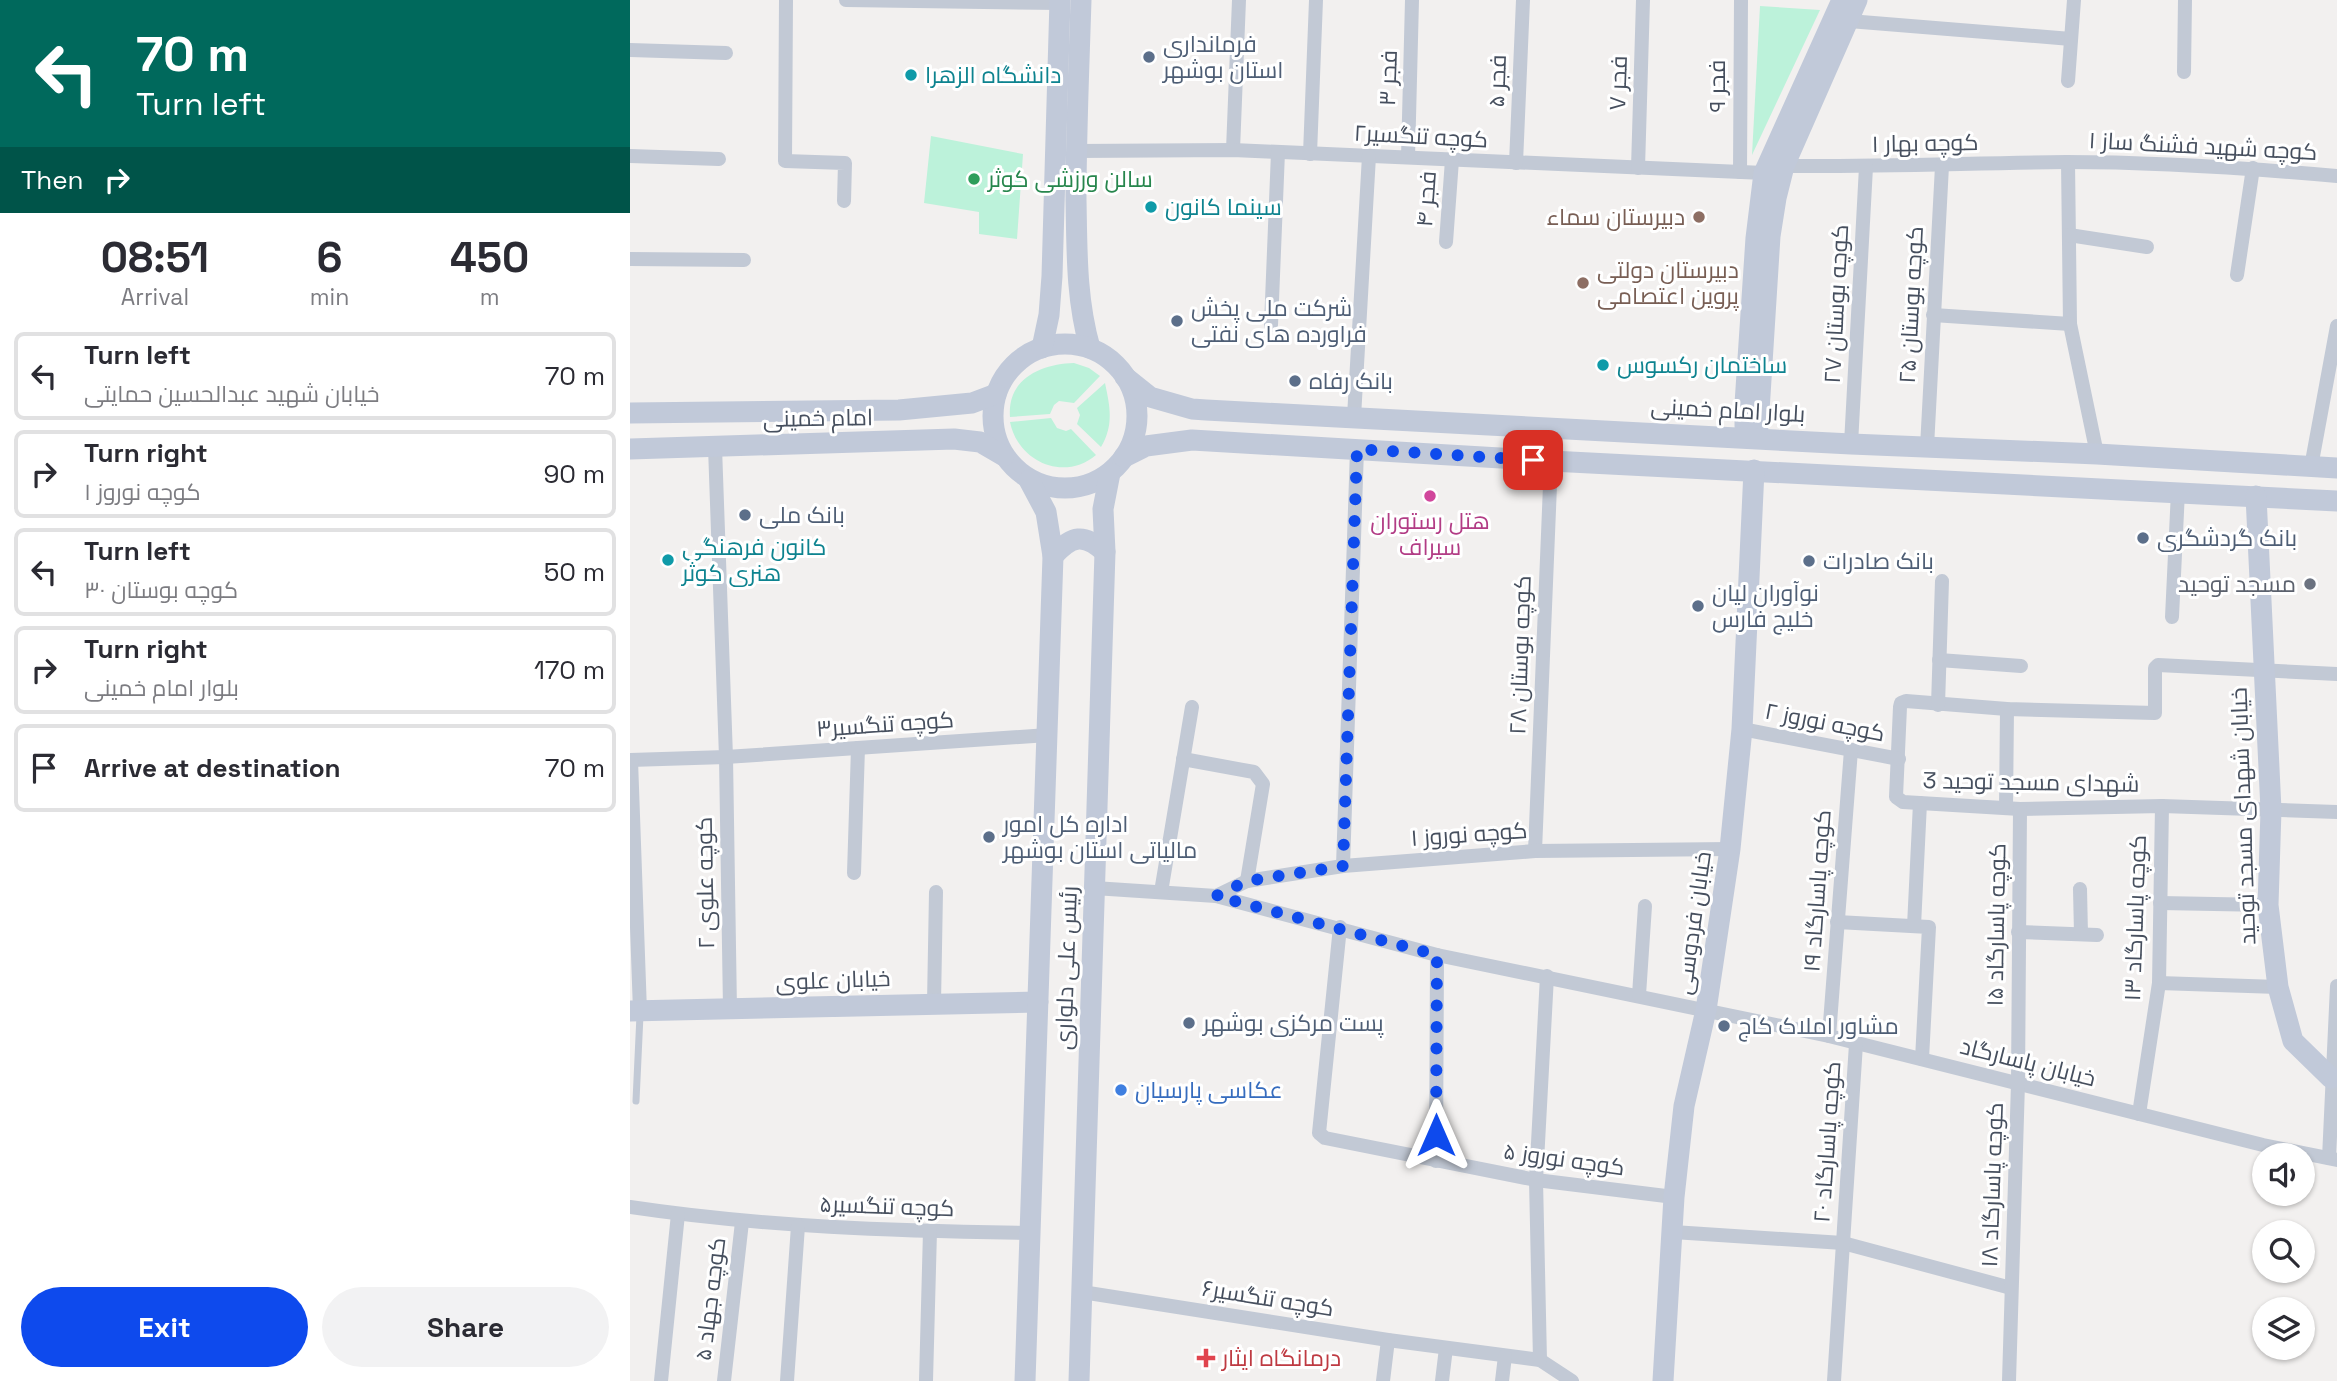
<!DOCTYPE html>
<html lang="en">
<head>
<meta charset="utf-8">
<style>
	body { margin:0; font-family:"Space Grotesk",Cairo,sans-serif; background:#f2f2f3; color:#2b2b33; height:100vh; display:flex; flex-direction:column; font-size:26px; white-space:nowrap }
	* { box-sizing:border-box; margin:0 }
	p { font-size:23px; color:#7c7c81 }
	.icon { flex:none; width:38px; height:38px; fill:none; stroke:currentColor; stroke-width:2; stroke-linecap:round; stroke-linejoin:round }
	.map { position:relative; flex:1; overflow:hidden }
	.sheet { display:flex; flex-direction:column; background:#fff; width:630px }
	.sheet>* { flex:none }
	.hud { background:#00695c; color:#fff; overflow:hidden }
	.buttons { position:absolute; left:1622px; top:1143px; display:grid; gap:14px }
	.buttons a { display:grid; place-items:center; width:63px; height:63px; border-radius:50%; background:#fff; box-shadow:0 2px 5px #0004; font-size:35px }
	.pin { position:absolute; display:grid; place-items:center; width:60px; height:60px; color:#fff; margin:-30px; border-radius:14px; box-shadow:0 4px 10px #0006 }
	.me { position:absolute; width:77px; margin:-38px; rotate:0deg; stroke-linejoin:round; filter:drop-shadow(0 0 5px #0008) }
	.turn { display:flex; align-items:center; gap:24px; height:147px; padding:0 21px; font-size:32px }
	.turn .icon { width:91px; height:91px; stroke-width:2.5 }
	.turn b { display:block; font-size:49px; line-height:60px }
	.then { display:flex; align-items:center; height:66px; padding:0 21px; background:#0003; gap:14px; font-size:26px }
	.eta { display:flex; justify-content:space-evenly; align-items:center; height:119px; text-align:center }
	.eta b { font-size:42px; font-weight:700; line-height:49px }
	.cta { display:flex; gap:14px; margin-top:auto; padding:14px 21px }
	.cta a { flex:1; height:80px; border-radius:42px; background:#0e4aed; color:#fff; font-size:28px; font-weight:700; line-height:80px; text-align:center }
	.cta a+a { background:#f2f2f3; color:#2b2b33 }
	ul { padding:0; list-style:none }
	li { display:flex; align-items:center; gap:21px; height:88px; margin:0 14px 10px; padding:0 7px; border:4px solid #e1e1e2; border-radius:10px }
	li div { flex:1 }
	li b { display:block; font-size:26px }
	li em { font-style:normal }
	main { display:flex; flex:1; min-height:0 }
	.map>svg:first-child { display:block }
</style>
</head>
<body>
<main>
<section class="sheet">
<div class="hud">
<div class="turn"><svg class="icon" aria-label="left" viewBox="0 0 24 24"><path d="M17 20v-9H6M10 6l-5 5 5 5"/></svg><div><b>70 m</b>Turn left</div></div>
<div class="then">Then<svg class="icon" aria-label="right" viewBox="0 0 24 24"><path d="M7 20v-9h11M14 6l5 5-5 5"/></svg></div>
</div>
<div class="eta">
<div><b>08:51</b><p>Arrival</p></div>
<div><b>6</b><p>min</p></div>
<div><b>450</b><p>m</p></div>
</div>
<ul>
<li><svg class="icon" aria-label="left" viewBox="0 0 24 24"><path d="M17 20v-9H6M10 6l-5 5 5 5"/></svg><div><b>Turn left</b><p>خیابان شهید عبدالحسین حمایتی</p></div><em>70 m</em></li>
<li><svg class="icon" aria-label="right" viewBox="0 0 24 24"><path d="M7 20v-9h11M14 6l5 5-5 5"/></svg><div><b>Turn right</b><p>کوچه نوروز ۱</p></div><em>90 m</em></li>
<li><svg class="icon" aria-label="left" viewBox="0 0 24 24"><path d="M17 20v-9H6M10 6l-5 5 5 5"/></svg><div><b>Turn left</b><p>کوچه بوستان ۳۰</p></div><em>50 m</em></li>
<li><svg class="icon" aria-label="right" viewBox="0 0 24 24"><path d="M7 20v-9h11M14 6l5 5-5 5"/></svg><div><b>Turn right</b><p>بلوار امام خمینی</p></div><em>170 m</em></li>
<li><svg class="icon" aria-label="arrive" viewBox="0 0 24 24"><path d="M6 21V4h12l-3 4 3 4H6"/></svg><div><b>Arrive at destination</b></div><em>70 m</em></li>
</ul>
<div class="cta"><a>Exit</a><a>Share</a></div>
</section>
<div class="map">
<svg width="1707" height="1381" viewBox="0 0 1707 1381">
	<rect width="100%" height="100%" fill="#f2f0ef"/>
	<!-- green -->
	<g fill="#bcf2da">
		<polygon points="1130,6 1190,10 1122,155"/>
		<polygon points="301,136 393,154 387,239 349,234 349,212 294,203"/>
		<path d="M444,363L459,368L470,376L444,403L429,401L424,405L420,414L380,417C377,378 412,364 444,363Z"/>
		<path d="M475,383C480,407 484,425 471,447L447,424L450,415L447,408Z"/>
		<path d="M421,418L427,428L436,431L441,429L466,455C434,482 388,462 380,422Z"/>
	</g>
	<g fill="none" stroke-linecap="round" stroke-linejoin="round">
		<!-- lane -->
		<polyline stroke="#c2c9d5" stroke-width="7" points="6,1101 10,1015"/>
		<!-- street -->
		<g stroke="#c2c9d5" stroke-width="14">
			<polyline points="156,0 155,161 215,163 214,201"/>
			<polyline points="216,0 430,3"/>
			<polyline points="1219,21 1441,39"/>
			<polyline points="0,50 96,53"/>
			<polyline points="1554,72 1555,0"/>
			<polyline points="1438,81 1444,0"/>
			<polyline points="603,150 609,0"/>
			<polyline points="446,151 603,150 1134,173"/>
			<polyline points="680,154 686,0"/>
			<polyline points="0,156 89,159"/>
			<polyline points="778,157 782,0"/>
			<polyline points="1438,162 1440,324 1467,454"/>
			<polyline points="886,163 893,0"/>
			<path d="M1154,166C1248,167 1342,163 1436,162C1526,162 1617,168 1707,176"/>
			<polyline points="1008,168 1013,0"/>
			<polyline points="1110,172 1111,0"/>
			<polyline points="1439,235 1517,247"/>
			<polyline points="816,242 822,160"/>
			<polyline points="0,259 114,260"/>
			<polyline points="1607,275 1623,168"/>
			<polyline points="1303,315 1440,324"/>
			<polyline points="641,325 648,152"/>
			<polyline points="724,417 739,156"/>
			<polyline points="1221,444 1236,167"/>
			<polyline points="85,447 96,757 100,1009"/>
			<polyline points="1297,447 1312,166"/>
			<polyline points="1681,467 1707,326"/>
			<polyline points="1542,617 1548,491"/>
			<polyline points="1309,660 1391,666"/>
			<polyline points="1707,674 1528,665 1525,668 1525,713 1377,709 1276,701 1271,703 1270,707 1266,797 1273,802 1390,809 1532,806 1707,812"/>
			<polyline points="1308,705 1312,581"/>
			<polyline points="1112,729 1269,759"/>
			<polyline points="553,759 624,772 633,784 617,881"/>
			<polyline points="0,760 96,757 418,735"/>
			<polyline points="1,760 10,1011"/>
			<polyline points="1376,808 1377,709"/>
			<polyline points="905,851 921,461"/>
			<polyline points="713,866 727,449"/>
			<polyline points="224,873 228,748"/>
			<polyline points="464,888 586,896 807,955 1199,1036 1633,1145 1707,1160"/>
			<polyline points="1450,889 1451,934"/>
			<polyline points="531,892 562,707"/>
			<polyline points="586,896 617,881 713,866 905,851 1100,849"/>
			<polyline points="1530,903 1638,905"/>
			<polyline points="1207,922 1299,927 1292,1059"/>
			<polyline points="1284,926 1290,803"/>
			<polyline points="710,927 689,1133 695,1138 906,1180 1044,1197"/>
			<polyline points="1388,932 1467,935"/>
			<polyline points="1529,983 1648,987"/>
			<polyline points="1009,995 1015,906"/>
			<polyline points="304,1003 306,892"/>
			<polyline points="1199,1036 1221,750"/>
			<polyline points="1509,1114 1529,983 1532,806"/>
			<polyline points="1699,1158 1707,986"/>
			<polyline points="806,1161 807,955"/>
			<path d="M0,1207C133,1227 266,1231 400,1233"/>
			<polyline points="1043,1232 1213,1243 1381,1288"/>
			<polyline points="452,1292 758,1340 910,1360 942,1381"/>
			<polyline points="910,1360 906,1180 917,976"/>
			<polyline points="31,1381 48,1214"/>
			<polyline points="94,1381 112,1222"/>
			<polyline points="157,1381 168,1226"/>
			<polyline points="296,1381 300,1231"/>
			<polyline points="753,1381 758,1340"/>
			<polyline points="812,1381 816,1348"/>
			<polyline points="872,1381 875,1356"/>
			<polyline points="1204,1381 1226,1044"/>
			<polyline points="1379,1381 1388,1083 1390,809"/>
		</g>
		<!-- secondary -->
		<g stroke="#c1c9d9" stroke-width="21">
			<path d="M451,0C449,66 446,133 446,199C447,250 446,299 460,348"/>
			<polyline points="1212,0 1134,173 1126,238 1115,404 1115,426 1119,437 1128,427 1140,236 1146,198 1154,166 1227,0"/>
			<circle cx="435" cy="416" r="72"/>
			<polyline points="412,348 419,315 422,276 430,0"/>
			<polyline points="495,377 520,397 562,409 576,410 1221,444 1467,454 1707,468"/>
			<polyline points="0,413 269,410 342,403 366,394"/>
			<polyline points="0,449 324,439 350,442 374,456"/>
			<polyline points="494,457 516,446 562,440 921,461 1707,501"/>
			<polyline points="1626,496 1641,810 1638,905 1648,987 1663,1041 1701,1078"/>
			<path d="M423,556C442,535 454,533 475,552"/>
			<polyline points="0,1011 408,1002"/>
			<polyline points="395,1381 423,556 416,512 399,480"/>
			<polyline points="449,1381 475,552 473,509 480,473"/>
			<polyline points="1033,1381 1044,1197 1054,1106 1076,1010 1100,849 1112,729 1124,470"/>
		</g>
	</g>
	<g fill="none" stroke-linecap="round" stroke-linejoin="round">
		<!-- route -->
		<polyline stroke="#0e4aed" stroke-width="12" stroke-dasharray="0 21.6" points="806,1135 807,955 586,896 617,881 713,866 727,449 903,460"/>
	</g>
	<!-- markers -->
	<g fill="#5c6f8a" stroke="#fff" stroke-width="2.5">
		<circle cx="519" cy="57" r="7"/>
		<circle cx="547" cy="321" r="7"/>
		<circle cx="665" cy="381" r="7"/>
		<circle cx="115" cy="515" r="7"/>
		<circle cx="1513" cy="538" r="7"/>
		<circle cx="1179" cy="561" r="7"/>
		<circle cx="1068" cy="606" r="7"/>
		<circle cx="359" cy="837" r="7"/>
		<circle cx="559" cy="1023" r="7"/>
		<circle cx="1094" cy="1026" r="7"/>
	</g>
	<g fill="#0f9aa8" stroke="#fff" stroke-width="2.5">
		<circle cx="281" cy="75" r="7"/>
		<circle cx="521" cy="207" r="7"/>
		<circle cx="973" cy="365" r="7"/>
		<circle cx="38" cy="560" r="7"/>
	</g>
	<circle fill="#2e9e5b" stroke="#fff" stroke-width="2.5" cx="344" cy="179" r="7"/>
	<g fill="#8d6e63" stroke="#fff" stroke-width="2.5">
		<circle cx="1069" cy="217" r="7"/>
		<circle cx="953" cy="283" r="7"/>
	</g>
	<circle fill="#d1479c" stroke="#fff" stroke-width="2.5" cx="800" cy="496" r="7"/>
	<circle fill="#6b7280" stroke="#fff" stroke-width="2.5" cx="1680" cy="584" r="7"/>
	<circle fill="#3f7fe0" stroke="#fff" stroke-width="2.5" cx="491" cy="1090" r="7"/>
	<path fill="#e0444e" stroke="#fff" stroke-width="2.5" d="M572.5 1347.5h7v7h7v7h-7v7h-7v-7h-7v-7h7z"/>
	<g text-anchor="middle" stroke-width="6" stroke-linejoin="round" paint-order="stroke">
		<!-- service labels -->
		<g font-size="23" fill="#4e5e75" stroke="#fff" text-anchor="start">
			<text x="533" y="52">فرمانداری<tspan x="533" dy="26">استان بوشهر</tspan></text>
			<text x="561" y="316">شرکت ملی پخش<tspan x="561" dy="26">فراورده های نفتی</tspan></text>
			<text x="679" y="389">بانک رفاه</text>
			<text x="129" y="523">بانک ملی</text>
			<text x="1527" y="546">بانک گردشگری</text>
			<text x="1193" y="569">بانک صادرات</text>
			<text x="1082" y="601">نوآوران لیان<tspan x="1082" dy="26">خلیج فارس</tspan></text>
			<text x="373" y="832">اداره کل امور<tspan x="373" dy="26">مالیاتی استان بوشهر</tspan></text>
			<text x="573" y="1031">پست مرکزی بوشهر</text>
			<text x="1108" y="1034">مشاور املاک کاج</text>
		</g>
		<!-- culture labels -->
		<g font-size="23" fill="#0d838f" stroke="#fff" text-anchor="start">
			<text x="295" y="83">دانشگاه الزهرا</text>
			<text x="535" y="215">سینما کانون</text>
			<text x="987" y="373">ساختمان رکسوس</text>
			<text x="52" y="555">کانون فرهنگی<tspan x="52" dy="26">هنری کوثر</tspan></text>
		</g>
		<!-- street labels -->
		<g font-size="23" fill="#464f5e" stroke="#fff">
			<text transform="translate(758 78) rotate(-88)" y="8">فجر ۳</text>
			<text transform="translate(867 81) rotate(-88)" y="8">فجر ۵</text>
			<text transform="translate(988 83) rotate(-88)" y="8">فجر ۷</text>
			<text transform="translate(1087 86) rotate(-90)" y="8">فجر ۹</text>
			<text transform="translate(791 136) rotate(3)" y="8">کوچه تنگسیر۲</text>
			<text transform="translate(1295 143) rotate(-1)" y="8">کوچه بهار ۱</text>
			<text transform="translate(1573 146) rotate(3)" y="8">کوچه شهید فشنگ ساز ۱</text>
			<text transform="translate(796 199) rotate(-86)" y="8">فجر ۴</text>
			<text transform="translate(1206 304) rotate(-87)" y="8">کوچه بوستان ۲۷</text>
			<text transform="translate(1281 305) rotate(-87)" y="8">کوچه بوستان ۲۵</text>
			<text transform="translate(1098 410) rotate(3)" y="8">بلوار امام خمینی</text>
			<text transform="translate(188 418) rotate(-1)" y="8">امام خمینی</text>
			<text transform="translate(890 655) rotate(-88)" y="8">کوچه بوستان ۲۸</text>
			<text transform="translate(1195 722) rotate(11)" y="8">کوچه نوروز ۲</text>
			<text transform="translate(255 724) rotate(-4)" y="8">کوچه تنگسیر۳</text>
			<text transform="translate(1401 782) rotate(1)" y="8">شهدای مسجد توحید 3</text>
			<text transform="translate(1613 816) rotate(-92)" y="8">خیابان شهدای مسجد توحید</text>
			<text transform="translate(839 834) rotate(-4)" y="8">کوچه نوروز ۱</text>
			<text transform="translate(75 883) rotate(-91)" y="8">کوچه علوی ۲</text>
			<text transform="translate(1187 891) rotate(-86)" y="8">کوچه پاسارگاد ۱۹</text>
			<text transform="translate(1505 918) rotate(-88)" y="8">کوچه پاسارگاد ۱۳</text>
			<text transform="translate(1063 923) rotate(-82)" y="8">خیابان فردوسی</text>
			<text transform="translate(1366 925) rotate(-89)" y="8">کوچه پاسارگاد ۱۵</text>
			<text transform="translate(436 968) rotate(-88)" y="8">رئیس علی دلواری</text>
			<text transform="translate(203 980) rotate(-2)" y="8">خیابان علوی</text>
			<text transform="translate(1398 1062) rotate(14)" y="8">خیابان پاسارگاد</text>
			<text transform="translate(1197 1142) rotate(-86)" y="8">کوچه پاسارگاد ۲۰</text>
			<text transform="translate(934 1159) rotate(8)" y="8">کوچه نوروز ۵</text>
			<text transform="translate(1362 1185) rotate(-88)" y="8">کوچه پاسارگاد ۱۸</text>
			<text transform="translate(257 1206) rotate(2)" y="8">کوچه تنگسیر۵</text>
			<text transform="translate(638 1298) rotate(9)" y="8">کوچه تنگسیر۶</text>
			<text transform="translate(80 1299) rotate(-83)" y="8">کوچه جهاد ۵</text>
		</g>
		<!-- leisure labels -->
		<g font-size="23" fill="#27864d" stroke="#fff" text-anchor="start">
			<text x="358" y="187">سالن ورزشی کوثر</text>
		</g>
		<!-- education labels -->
		<g font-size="23" fill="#785e54" stroke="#fff" text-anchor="end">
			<text x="1055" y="225">دبیرستان سماء</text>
			<text x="967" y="278" text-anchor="start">دبیرستان دولتی<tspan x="967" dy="26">پروین اعتصامی</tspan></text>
		</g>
		<!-- hotel labels -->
		<g font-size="23" fill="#b23c85" stroke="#fff">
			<text x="800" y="529">هتل رستوران<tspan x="800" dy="26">سیراف</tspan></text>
		</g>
		<!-- worship labels -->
		<g font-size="23" fill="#5b616d" stroke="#fff" text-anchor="end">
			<text x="1666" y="592">مسجد توحید</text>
		</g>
		<!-- shop labels -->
		<g font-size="23" fill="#366cbe" stroke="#fff" text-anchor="start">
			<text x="505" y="1098">عکاسی پارسیان</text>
		</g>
		<!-- health labels -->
		<g font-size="23" fill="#be3a42" stroke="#fff" text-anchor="start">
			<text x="592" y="1366">درمانگاه ایثار</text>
		</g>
	</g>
</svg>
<div class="buttons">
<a><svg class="icon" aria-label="sound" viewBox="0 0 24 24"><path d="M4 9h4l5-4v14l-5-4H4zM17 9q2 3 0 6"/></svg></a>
<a><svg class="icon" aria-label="search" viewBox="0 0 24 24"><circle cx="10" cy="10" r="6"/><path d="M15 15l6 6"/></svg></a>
<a><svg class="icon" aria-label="layers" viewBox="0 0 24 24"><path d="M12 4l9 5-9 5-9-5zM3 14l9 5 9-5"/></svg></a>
</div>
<div class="pin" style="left:903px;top:460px;background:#d93025"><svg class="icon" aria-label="arrive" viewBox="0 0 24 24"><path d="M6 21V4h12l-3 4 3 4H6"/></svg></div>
<svg class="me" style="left:806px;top:1135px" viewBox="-20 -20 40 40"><path d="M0-17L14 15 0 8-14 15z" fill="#0e4aed" stroke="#fff" stroke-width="4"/></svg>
</div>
</main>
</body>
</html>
